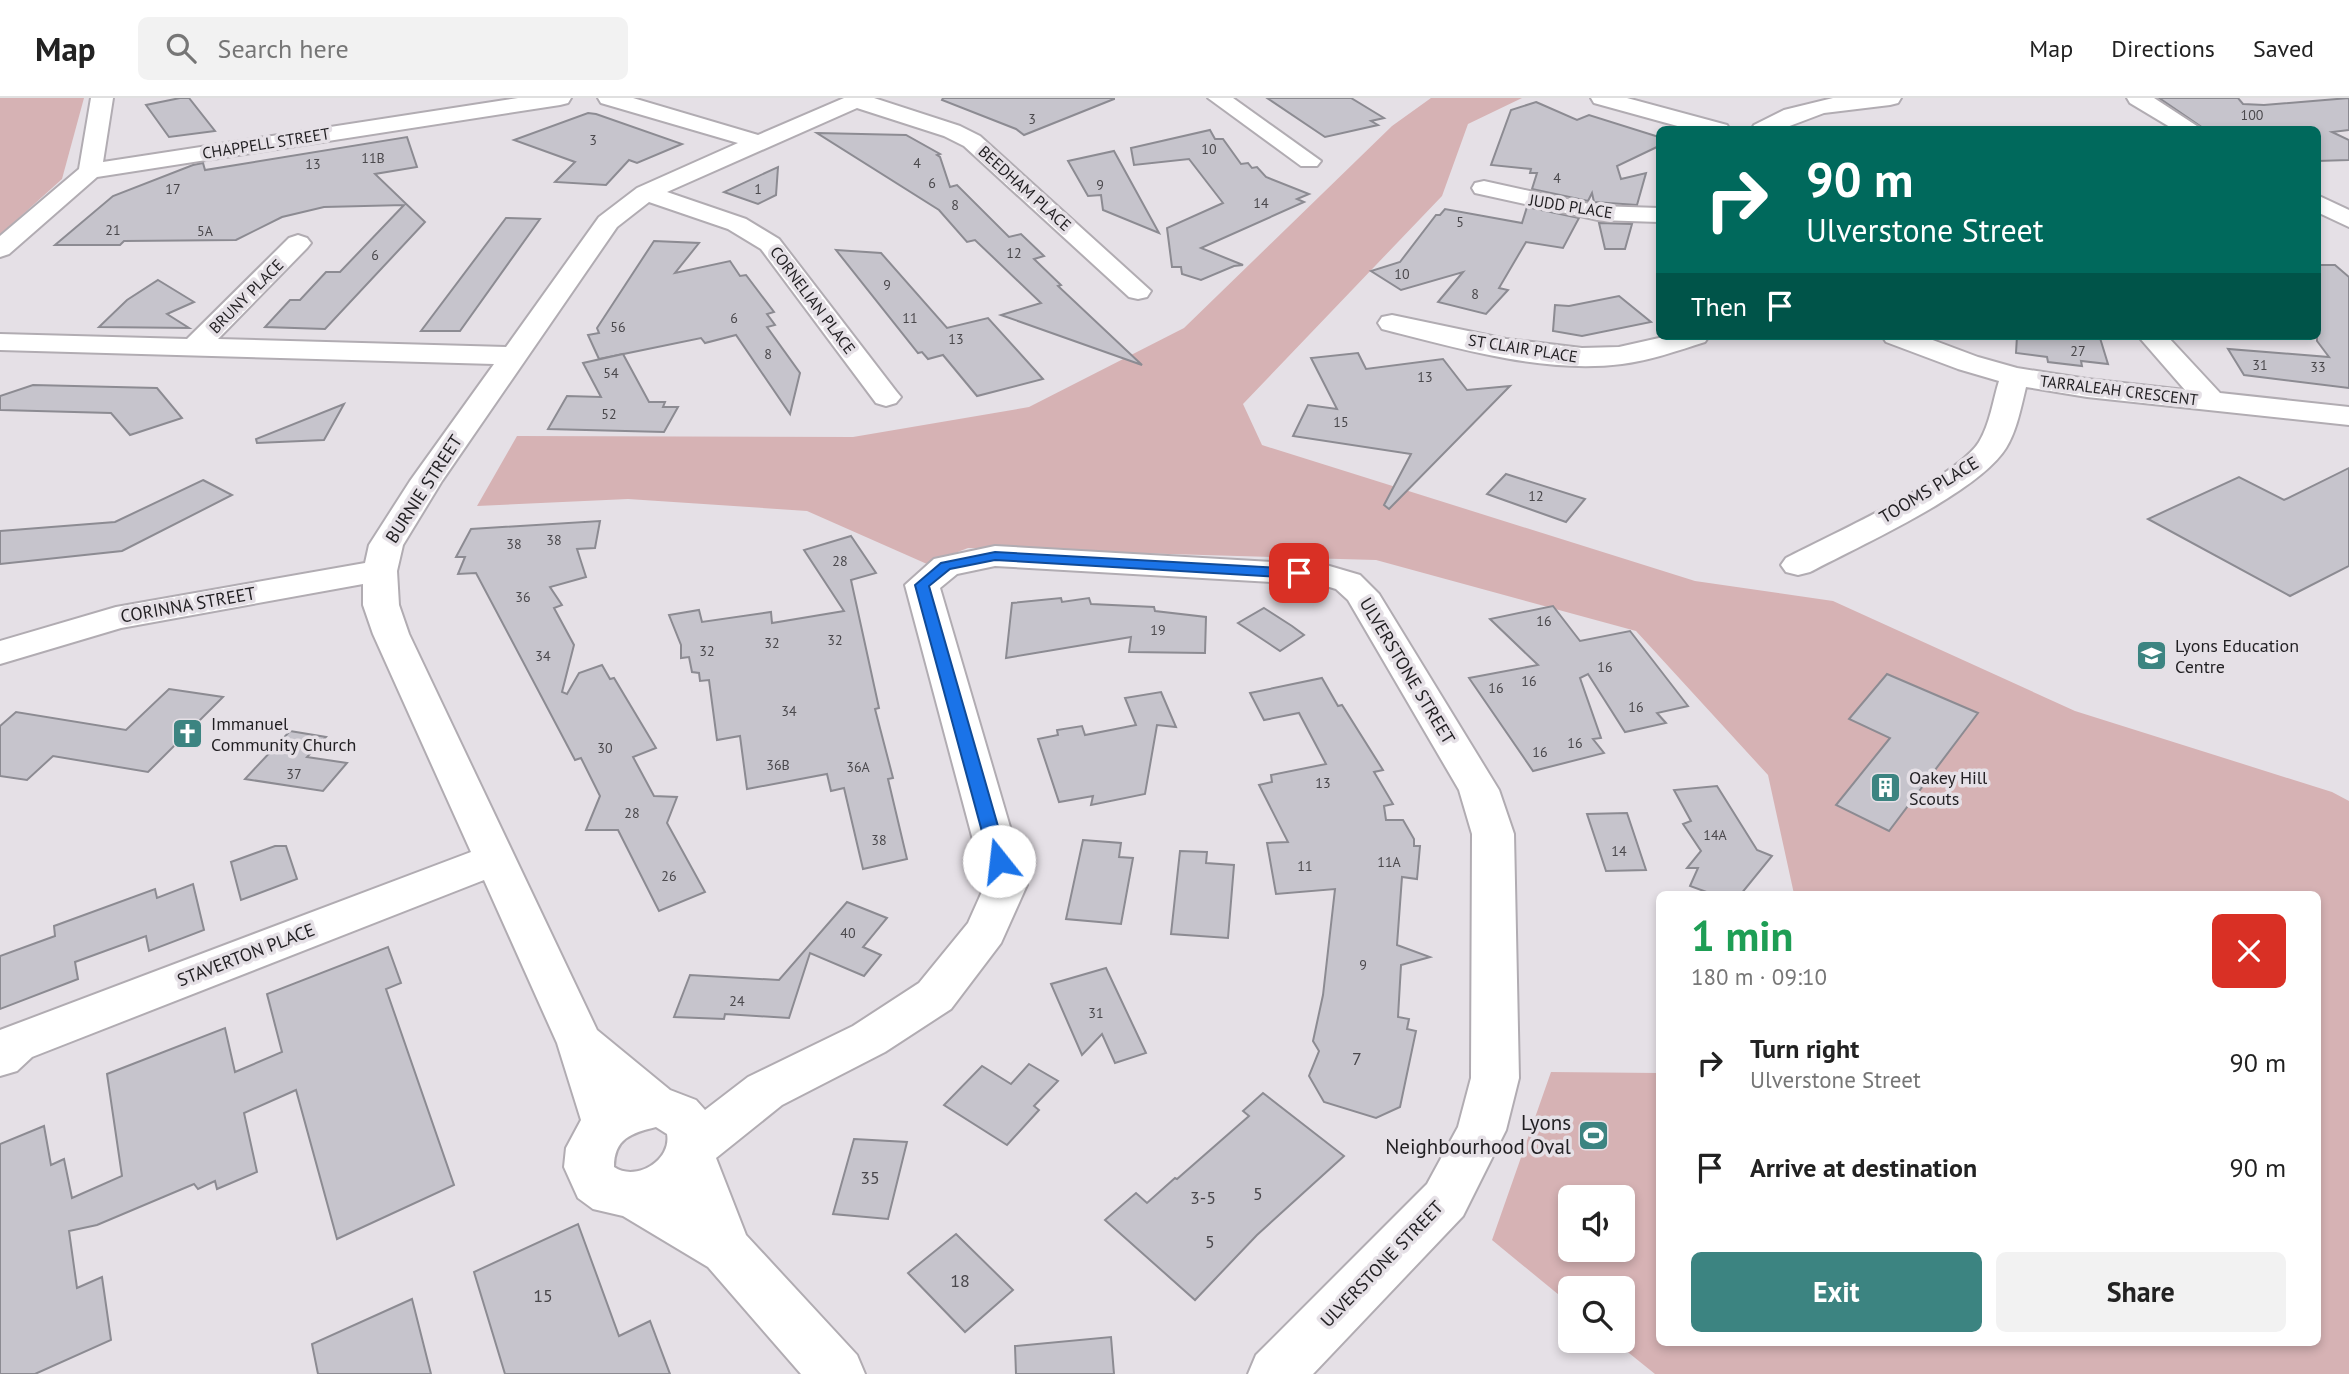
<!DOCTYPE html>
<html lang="en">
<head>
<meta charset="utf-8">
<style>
	body { margin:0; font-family:"PT Sans",sans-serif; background:#f2f2f2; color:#222; height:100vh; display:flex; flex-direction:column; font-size:26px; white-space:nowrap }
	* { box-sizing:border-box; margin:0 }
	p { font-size:23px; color:#767676 }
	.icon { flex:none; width:38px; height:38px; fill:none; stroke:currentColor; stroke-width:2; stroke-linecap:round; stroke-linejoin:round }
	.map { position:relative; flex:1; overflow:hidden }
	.side { position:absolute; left:1656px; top:793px; width:665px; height:455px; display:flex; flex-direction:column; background:#fff; border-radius:10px; box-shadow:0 4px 10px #0003 }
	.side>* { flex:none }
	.top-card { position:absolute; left:1656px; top:28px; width:665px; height:214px; border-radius:10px; box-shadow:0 4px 10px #0003; background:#00695c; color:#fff; overflow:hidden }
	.fabs { position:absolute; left:1558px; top:1087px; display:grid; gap:14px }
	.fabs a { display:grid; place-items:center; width:77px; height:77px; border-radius:10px; background:#fff; box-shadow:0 4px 10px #0003; font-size:35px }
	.pin { position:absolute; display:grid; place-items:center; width:60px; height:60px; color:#fff; margin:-30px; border-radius:14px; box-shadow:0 4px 10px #0006 }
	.me { position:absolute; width:77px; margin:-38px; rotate:344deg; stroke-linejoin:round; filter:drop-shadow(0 0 5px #0008) }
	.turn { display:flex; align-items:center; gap:24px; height:147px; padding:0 35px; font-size:32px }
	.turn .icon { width:91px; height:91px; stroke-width:2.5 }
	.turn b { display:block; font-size:49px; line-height:60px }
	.then { display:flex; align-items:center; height:66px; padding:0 35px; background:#0003; gap:14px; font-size:26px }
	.round { display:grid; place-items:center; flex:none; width:74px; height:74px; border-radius:10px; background:#f2f2f2 }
	.overview { display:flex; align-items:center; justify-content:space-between; height:119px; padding:0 35px }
	h1 { font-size:42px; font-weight:600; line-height:52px; color:#1e9e55 }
	.cta { display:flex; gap:14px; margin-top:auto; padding:14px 35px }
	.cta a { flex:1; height:80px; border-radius:10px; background:#3c8481; color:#fff; font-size:28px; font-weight:600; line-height:80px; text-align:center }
	.cta a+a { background:#f2f2f2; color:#222 }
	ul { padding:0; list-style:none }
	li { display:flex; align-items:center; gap:21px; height:105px; padding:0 35px }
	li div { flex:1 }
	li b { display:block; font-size:26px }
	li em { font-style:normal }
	header { display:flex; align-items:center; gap:42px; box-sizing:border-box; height:98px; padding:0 35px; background:#fff; border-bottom:2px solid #e0e0e0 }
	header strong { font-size:33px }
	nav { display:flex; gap:38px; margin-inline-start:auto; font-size:24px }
	.search { width:490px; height:63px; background:#f2f2f2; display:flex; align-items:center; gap:18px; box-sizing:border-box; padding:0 24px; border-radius:10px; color:#767676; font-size:26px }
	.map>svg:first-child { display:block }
</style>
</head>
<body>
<header>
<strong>Map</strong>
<div class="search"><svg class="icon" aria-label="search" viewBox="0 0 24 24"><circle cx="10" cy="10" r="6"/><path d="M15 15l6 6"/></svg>Search here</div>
<nav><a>Map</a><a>Directions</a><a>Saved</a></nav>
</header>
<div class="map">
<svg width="2349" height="1276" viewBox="0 0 2349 1276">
	<rect width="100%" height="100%" fill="#e5e0e6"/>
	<!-- green -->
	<g fill="#d6b2b4" fill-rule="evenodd">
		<polygon points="0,0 84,0 62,81 0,137"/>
		<path d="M1431,0H1522L1468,26L1442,98L1243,306L1262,347L1695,483L1833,503L2075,613L2332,694L2349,703V1276H1655L1614,1243L1622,1242V1190H1570V1206L1492,1142L1551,974L1659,975V1244H2317V796H1794L1768,677L1636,533L1376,462L968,450L927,466L807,413L628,401L477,408L517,338L853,339L1029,309L1184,230L1392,28ZM1570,1099H1622V1152H1570Z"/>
	</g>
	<!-- building -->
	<g fill="#c6c4cc" stroke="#8c8b92" stroke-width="2">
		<polygon points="180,0 189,0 215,33 169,39 146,7"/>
		<polygon points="943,0 1114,0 1114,1 1024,37 1016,31 942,2"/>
		<polygon points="1267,0 1351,0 1384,20 1371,23 1378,27 1325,39"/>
		<polygon points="2159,0 2238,0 2243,6 2264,7 2349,0 2349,32 2332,34 2349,42 2349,62 2317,63 2317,32 2206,32"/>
		<polygon points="1536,4 1577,22 1589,17 1659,39 1659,48 1617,68 1621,81 1646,75 1637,107 1594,104 1592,95 1588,103 1532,91 1537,75 1530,75 1531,71 1491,67 1511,12"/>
		<polygon points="588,15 596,16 682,46 637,65 629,62 606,87 555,84 575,64 514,42"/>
		<polygon points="1210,32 1215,41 1223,41 1241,66 1248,65 1252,70 1257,69 1266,79 1309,96 1297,101 1304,104 1201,150 1243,167 1234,168 1201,182 1182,176 1181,169 1172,169 1167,130 1223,105 1189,61 1134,67 1131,50"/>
		<polygon points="817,35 906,37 940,56 937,57 940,59 950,89 957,87 1009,139 1021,136 1044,158 1034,161 1061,187 1058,188 1142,267 1001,217 1041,205 975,142 967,144 939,112"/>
		<polygon points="407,39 417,69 375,76 425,124 325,231 265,229 290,202 300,202 326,174 340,174 404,107 324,109 282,119 236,142 124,143 120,147 55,147 113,98 193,67 203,65 205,72"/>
		<polygon points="1114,53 1159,135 1103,112 1101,97 1088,98 1068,63"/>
		<polygon points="778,69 776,97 758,106 724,94"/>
		<polygon points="1527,109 1579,120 1563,150 1526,144 1499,190 1508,192 1486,216 1438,204 1463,174 1401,192 1371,173 1400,164 1436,117 1440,117 1445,111 1522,125"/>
		<polygon points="506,120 540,121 460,233 421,233"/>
		<polygon points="1599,125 1632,126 1625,151 1605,151"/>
		<polygon points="654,143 699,145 675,175 730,163 740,178 746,177 774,214 767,216 775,227 767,229 800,275 790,316 736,237 705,245 701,240 599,261 588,237 599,235 597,230"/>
		<polygon points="836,152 881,155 947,230 988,220 1043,281 977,298 943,257 928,261 922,254 918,255"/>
		<polygon points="2317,167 2335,167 2349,179 2349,290 2244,277 2228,251 2329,259 2317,243"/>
		<polygon points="158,182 194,204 167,216 189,230 99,229 127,202"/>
		<polygon points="1619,198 1651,224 1582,238 1553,233 1555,207 1569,208"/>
		<polygon points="2017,238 2100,240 2108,266 2081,263 2082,268 2048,264 2047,259 2016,255"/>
		<polygon points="1358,255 1366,271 1443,261 1467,292 1510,288 1389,411 1384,407 1411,356 1293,338 1308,307 1337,311 1311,260"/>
		<polygon points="623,256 649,304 665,304 663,309 678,309 664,334 548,331 567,298 601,299 583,265"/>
		<polygon points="33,287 157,290 182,320 130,337 111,315 0,312 0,298"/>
		<polygon points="344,306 324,342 257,345 256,341"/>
		<polygon points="2349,370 2349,468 2290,498 2148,421 2239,379 2284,402"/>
		<polygon points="1506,376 1585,401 1566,424 1487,396"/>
		<polygon points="203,382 232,397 122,453 0,466 0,433 115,424"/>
		<polygon points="600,423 595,450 577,451 586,479 550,489 562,507 554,510 574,547 562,594 567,596 579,575 602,567 610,581 614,580 656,650 633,659 654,698 677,699 667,725 705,794 659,813 618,732 586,732 600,698 581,660 575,662 476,475 458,476 465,459 456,459 471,431"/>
		<polygon points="851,438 876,475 851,482 879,610 875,611 893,680 888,681 907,761 863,771 844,690 831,693 827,676 747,691 740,638 717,642 709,582 700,583 699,575 692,574 689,559 681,560 681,547 669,517 699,512 702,524 771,514 772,525 844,513 804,452"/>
		<polygon points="1061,500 1062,504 1089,500 1091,506 1154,509 1155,513 1206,519 1205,555 1129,554 1131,539 1006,560 1012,505"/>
		<polygon points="1553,508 1580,543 1630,533 1688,608 1657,615 1666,625 1625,634 1588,576 1580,580 1601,640 1593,641 1604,655 1533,673 1469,580 1538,567 1490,521"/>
		<polygon points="1264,510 1292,528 1304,537 1280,553 1238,525"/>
		<polygon points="1887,576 1978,615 1889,733 1836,707 1890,640 1849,621"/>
		<polygon points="1322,580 1338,608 1342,607 1383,672 1374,674 1393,706 1384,708 1386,722 1403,722 1414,741 1414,748 1420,748 1417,781 1402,779 1397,847 1430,859 1401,867 1398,919 1409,921 1407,931 1416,933 1400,1009 1376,1020 1324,1004 1309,978 1319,953 1313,943 1323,897 1335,791 1276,796 1267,745 1288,744 1259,687 1272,684 1271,677 1326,666 1299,615 1264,622 1250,595"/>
		<polygon points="169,591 223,599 148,674 53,658 27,682 0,678 0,628 16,614 126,632"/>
		<polygon points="1161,594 1176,629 1157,627 1145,696 1091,707 1093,698 1059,704 1038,641 1058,637 1057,632 1082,628 1085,637 1136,627 1125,600"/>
		<polygon points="290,633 326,639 307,659 347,665 323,693 245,681"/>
		<polygon points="1717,688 1757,752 1772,758 1741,796 1712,796 1690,788 1698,770 1687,770 1701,753 1683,726 1691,723 1674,692"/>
		<polygon points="1627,715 1646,772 1606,773 1587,716"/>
		<polygon points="1083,742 1121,745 1119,759 1133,760 1121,826 1066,821"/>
		<polygon points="275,748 286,748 297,781 241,802 231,764"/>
		<polygon points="1180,753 1207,754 1206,765 1234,767 1228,840 1171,836"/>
		<polygon points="193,786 204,832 149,853 146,838 75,864 78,881 0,911 0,858 55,838 54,828 155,791 157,800"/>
		<polygon points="847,804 887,820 863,849 881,857 864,878 810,855 789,920 725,916 724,921 674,919 690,877 779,882"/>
		<polygon points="388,849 401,885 386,891 454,1087 337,1141 296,992 244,1015 257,1074 217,1091 215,1083 198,1091 194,1086 97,1127 69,1133 77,1190 102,1179 111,1242 35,1276 0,1276 0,1046 44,1028 51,1067 64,1061 72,1100 122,1078 107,976 225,930 235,974 282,954 267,896"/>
		<polygon points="1106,870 1146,955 1115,965 1102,936 1082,957 1051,886"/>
		<polygon points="1029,966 1058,983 1034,1008 1039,1012 1007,1047 944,1007 982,968 1011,986"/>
		<polygon points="1263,995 1344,1058 1257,1137 1195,1202 1105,1122 1136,1095 1147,1105 1175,1080 1177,1081 1249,1018 1243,1013"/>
		<polygon points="854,1041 907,1044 888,1121 833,1116"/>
		<polygon points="578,1126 619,1238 650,1223 670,1276 505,1276 474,1174"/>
		<polygon points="956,1136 1013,1192 965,1234 908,1175"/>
		<polygon points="412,1201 431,1276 318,1276 312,1246"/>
		<polygon points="1111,1239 1114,1276 1016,1276 1015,1248"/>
	</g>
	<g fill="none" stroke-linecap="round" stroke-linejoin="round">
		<defs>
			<g id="minor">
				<polygon points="91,0 113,0 103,64 518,0 571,0 568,5 560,7 97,79 9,156 0,159 0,138 79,71"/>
				<path d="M598,0H633L758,37L844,0H874L960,28L980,38L1151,193L1147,199L1138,201L1129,199L964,48L944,38L857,10L667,94L746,121L779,141L896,293L901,299L896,305L886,308L876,305L761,151L728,131L649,104L617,129L442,383L403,447L397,473L399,507L409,536L597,932L670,992L696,1002L705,1012L748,979L853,928L919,885L968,825L985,787L905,487L934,461L995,448L1326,467L1360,477L1379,496L1499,692L1514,736L1519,980L1506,1032L1463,1118L1313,1276H1248L1256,1257L1427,1086L1458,1029L1471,980L1472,736L1459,692L1348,502L1336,491L1323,487L995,468L957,476L940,490L1027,787L1001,845L951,911L885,954L782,1007L716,1060L746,1137L857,1257L865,1276H801L708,1169L623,1118L593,1111L578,1100L564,1069L566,1050L581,1022L557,945L484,782L32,959L17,973L0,978V932L471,754L373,536L363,507V486L121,530L0,566V543L116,509L365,465L369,447L410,383L494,266L0,252V236L187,241L289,140L298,137L307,140L311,145L307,150L218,241L506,249L599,119L637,90L738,45L601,5ZM656,1029L667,1036C672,1062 636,1084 614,1069C614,1041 631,1035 656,1029Z"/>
				<polygon points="1208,0 1233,0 1321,63 1317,68 1301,68"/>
				<polygon points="1591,0 1627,0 1727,27 1730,32 1692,32 1594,5"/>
				<polygon points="1833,0 1901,0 1898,5 1890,7 1824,15 1779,32 1751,32 1754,27 1784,12"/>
				<polygon points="1484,83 1598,108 1659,110 1659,124 1598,122 1475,95 1472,90 1475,85"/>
				<path d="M1392,217L1506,241L1582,250L1619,249L1668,238H1709L1705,244C1677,253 1651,262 1622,266C1543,276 1458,250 1382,231L1378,225L1382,219Z"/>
				<path d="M1882,238H1922L1978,259L2017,270L2087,281L2185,292L2138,238H2167L2220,295L2349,309V327L2087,299L2026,289C2021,309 2017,332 2006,350C1978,395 1859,448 1810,474L1798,477L1786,474L1781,467L1786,460C1828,438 1957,380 1979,344C1990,326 1993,302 1999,283L1958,271L1886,244Z"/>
			</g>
			<g id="major">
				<polygon points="2127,0 2154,0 2203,32 2175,32 2130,5"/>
				<polygon points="2317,97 2349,112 2349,129 2317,114"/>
			</g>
		</defs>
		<!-- minor casing -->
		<use href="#minor" stroke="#b1acb2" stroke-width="4"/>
		<!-- major casing -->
		<use href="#major" stroke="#b1acb2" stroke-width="4"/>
		<!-- minor -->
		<use href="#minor" fill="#fff" fill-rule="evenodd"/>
		<!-- major -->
		<use href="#major" fill="#fff" fill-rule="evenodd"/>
	</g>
	<!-- route -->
	<polygon fill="#1a73e8" stroke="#114b97" stroke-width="2" points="995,454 1299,471 1306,475 1299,480 995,462 950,471 929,488 1008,763 1005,767 993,767 990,763 915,487 941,465"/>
	<!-- icons -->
	<defs>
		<symbol id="university-square" viewBox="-11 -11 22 22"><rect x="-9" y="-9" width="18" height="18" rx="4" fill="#3c8481" stroke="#e5e0e6"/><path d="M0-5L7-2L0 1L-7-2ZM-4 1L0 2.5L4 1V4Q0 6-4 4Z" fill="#fff"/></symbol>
		<symbol id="church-square" viewBox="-11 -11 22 22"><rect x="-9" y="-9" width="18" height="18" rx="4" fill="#3c8481" stroke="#e5e0e6"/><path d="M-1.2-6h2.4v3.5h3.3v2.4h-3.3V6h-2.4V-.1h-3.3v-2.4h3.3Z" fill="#fff"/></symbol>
		<symbol id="building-square" viewBox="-11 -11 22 22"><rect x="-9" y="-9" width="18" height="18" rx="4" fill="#3c8481" stroke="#e5e0e6"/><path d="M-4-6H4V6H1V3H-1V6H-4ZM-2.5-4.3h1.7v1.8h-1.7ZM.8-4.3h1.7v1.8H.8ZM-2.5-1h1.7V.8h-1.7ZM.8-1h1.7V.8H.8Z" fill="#fff"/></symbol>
		<symbol id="stadium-square" viewBox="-11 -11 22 22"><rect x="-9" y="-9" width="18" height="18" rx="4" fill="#3c8481" stroke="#e5e0e6"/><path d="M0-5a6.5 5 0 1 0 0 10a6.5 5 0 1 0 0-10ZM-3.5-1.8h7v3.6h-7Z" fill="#fff"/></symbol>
	</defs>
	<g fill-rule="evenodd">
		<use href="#university-square" x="2134" y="540" width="35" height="35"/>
		<use href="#church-square" x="170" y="618" width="35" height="35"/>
		<use href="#building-square" x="1868" y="672" width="35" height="35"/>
		<use href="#stadium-square" x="1576" y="1020" width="35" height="35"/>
	</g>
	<g text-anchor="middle" stroke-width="7" stroke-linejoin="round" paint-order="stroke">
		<!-- number labels -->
		<g font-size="14" fill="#4a484c">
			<text x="2252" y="22">100</text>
			<text x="1032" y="26">3</text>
			<text x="593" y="47">3</text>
			<text x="1209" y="56">10</text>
			<text x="373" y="65">11B</text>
			<text x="917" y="70">4</text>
			<text x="313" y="71">13</text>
			<text x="1557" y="85">4</text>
			<text x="932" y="90">6</text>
			<text x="1100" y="92">9</text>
			<text x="173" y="96">17</text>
			<text x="758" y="96">1</text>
			<text x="1261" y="110">14</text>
			<text x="955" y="112">8</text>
			<text x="1460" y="129">5</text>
			<text x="113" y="137">21</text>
			<text x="205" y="138">5A</text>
			<text x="1014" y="160">12</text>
			<text x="375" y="162">6</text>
			<text x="1402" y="181">10</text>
			<text x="887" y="192">9</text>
			<text x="1475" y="201">8</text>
			<text x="734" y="225">6</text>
			<text x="910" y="225">11</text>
			<text x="618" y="234">56</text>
			<text x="956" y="246">13</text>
			<text x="2078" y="258">27</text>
			<text x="768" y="261">8</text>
			<text x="2260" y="272">31</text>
			<text x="2318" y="274">33</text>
			<text x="611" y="280">54</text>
			<text x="1425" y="284">13</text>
			<text x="609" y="321">52</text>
			<text x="1341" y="329">15</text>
			<text x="1536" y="403">12</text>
			<text x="554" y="447">38</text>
			<text x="514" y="451">38</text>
			<text x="840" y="468">28</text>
			<text x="523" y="504">36</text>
			<text x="1544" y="528">16</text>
			<text x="1158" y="537">19</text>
			<text x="835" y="547">32</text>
			<text x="772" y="550">32</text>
			<text x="707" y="558">32</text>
			<text x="543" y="563">34</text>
			<text x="1605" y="574">16</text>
			<text x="1529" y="588">16</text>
			<text x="1496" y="595">16</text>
			<text x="1636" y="614">16</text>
			<text x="789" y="618">34</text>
			<text x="1575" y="650">16</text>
			<text x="605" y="655">30</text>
			<text x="1540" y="659">16</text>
			<text x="778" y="672">36B</text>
			<text x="858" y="674">36A</text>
			<text x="294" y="681">37</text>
			<text x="1323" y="690">13</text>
			<text x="632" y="720">28</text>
			<text x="1715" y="742">14A</text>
			<text x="879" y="747">38</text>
			<text x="1619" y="758">14</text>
			<text x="1389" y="769">11A</text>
			<text x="1305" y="773">11</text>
			<text x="669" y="783">26</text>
			<text x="848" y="840">40</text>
			<text x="1363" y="872">9</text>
			<text x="737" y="908">24</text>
			<text x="1096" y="920">31</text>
		</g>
		<!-- far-street labels -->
		<g font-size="16" fill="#211f22" stroke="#e5e0e6">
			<text transform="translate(266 45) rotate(-9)" y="6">CHAPPELL STREET</text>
			<text transform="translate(1025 90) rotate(42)" y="6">BEEDHAM PLACE</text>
			<text transform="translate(1571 108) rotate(9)" y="6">JUDD PLACE</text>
			<text transform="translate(246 198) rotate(-45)" y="6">BRUNY PLACE</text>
			<text transform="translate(813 202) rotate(53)" y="6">CORNELIAN PLACE</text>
			<text transform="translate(1523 250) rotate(9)" y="6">ST CLAIR PLACE</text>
			<text transform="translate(2119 292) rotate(7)" y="6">TARRALEAH CRESCENT</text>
		</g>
		<!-- street labels -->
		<g font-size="18" fill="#211f22" stroke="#e5e0e6">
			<text transform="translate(424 391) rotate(-57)" y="6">BURNIE STREET</text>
			<text transform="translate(1929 392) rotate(-31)" y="6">TOOMS PLACE</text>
			<text transform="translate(188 507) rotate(-10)" y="6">CORINNA STREET</text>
			<text transform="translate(1407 573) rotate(59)" y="6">ULVERSTONE STREET</text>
			<text transform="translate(246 857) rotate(-21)" y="6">STAVERTON PLACE</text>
			<text transform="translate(1382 1166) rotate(-46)" y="6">ULVERSTONE STREET</text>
		</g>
		<!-- poi labels -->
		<g font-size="18" fill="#211f22" stroke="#e5e0e6" text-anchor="start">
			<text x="2175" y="554">Lyons Education<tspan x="2175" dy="21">Centre</tspan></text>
			<text x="211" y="632">Immanuel<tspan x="211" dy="21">Community Church</tspan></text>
			<text x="1909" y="686">Oakey Hill<tspan x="1909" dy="21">Scouts</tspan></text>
		</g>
		<!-- near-number labels -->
		<g font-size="18" fill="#4a484c">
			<text x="1357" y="967">7</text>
			<text x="870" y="1086">35</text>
			<text x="1258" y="1102">5</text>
			<text x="1203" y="1106">3-5</text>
			<text x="1210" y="1150">5</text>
			<text x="960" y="1189">18</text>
			<text x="543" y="1204">15</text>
		</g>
		<!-- near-poi labels -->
		<g font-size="21" fill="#211f22" stroke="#e5e0e6" text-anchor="end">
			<text x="1571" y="1032">Lyons<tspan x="1571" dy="24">Neighbourhood Oval</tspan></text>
		</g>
	</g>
</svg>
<div class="fabs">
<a><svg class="icon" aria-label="sound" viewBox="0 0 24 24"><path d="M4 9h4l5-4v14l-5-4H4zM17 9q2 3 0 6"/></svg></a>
<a><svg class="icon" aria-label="search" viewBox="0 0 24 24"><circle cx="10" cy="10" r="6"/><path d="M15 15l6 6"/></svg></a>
</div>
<div class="pin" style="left:1299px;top:475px;background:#d93025"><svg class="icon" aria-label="arrive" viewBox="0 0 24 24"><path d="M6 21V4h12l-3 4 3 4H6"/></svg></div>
<svg class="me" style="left:999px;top:763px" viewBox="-20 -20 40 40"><circle r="19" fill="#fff"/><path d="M0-13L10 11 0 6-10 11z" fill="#1a73e8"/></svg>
<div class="top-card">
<div class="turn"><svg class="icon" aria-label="right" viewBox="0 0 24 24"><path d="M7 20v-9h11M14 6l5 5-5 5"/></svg><div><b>90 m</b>Ulverstone Street</div></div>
<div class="then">Then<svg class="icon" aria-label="arrive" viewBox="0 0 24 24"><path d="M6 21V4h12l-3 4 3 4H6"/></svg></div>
</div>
<section class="side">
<div class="overview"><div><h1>1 min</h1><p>180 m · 09:10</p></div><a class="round" style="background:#d93025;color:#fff"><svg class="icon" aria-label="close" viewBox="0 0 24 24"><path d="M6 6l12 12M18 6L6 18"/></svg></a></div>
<ul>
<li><svg class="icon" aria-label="right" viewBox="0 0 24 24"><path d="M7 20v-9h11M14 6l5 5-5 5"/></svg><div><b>Turn right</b><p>Ulverstone Street</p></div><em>90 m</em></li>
<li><svg class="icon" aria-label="arrive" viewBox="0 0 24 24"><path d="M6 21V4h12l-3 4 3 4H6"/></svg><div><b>Arrive at destination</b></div><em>90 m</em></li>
</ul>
<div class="cta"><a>Exit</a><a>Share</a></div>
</section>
</div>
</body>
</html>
